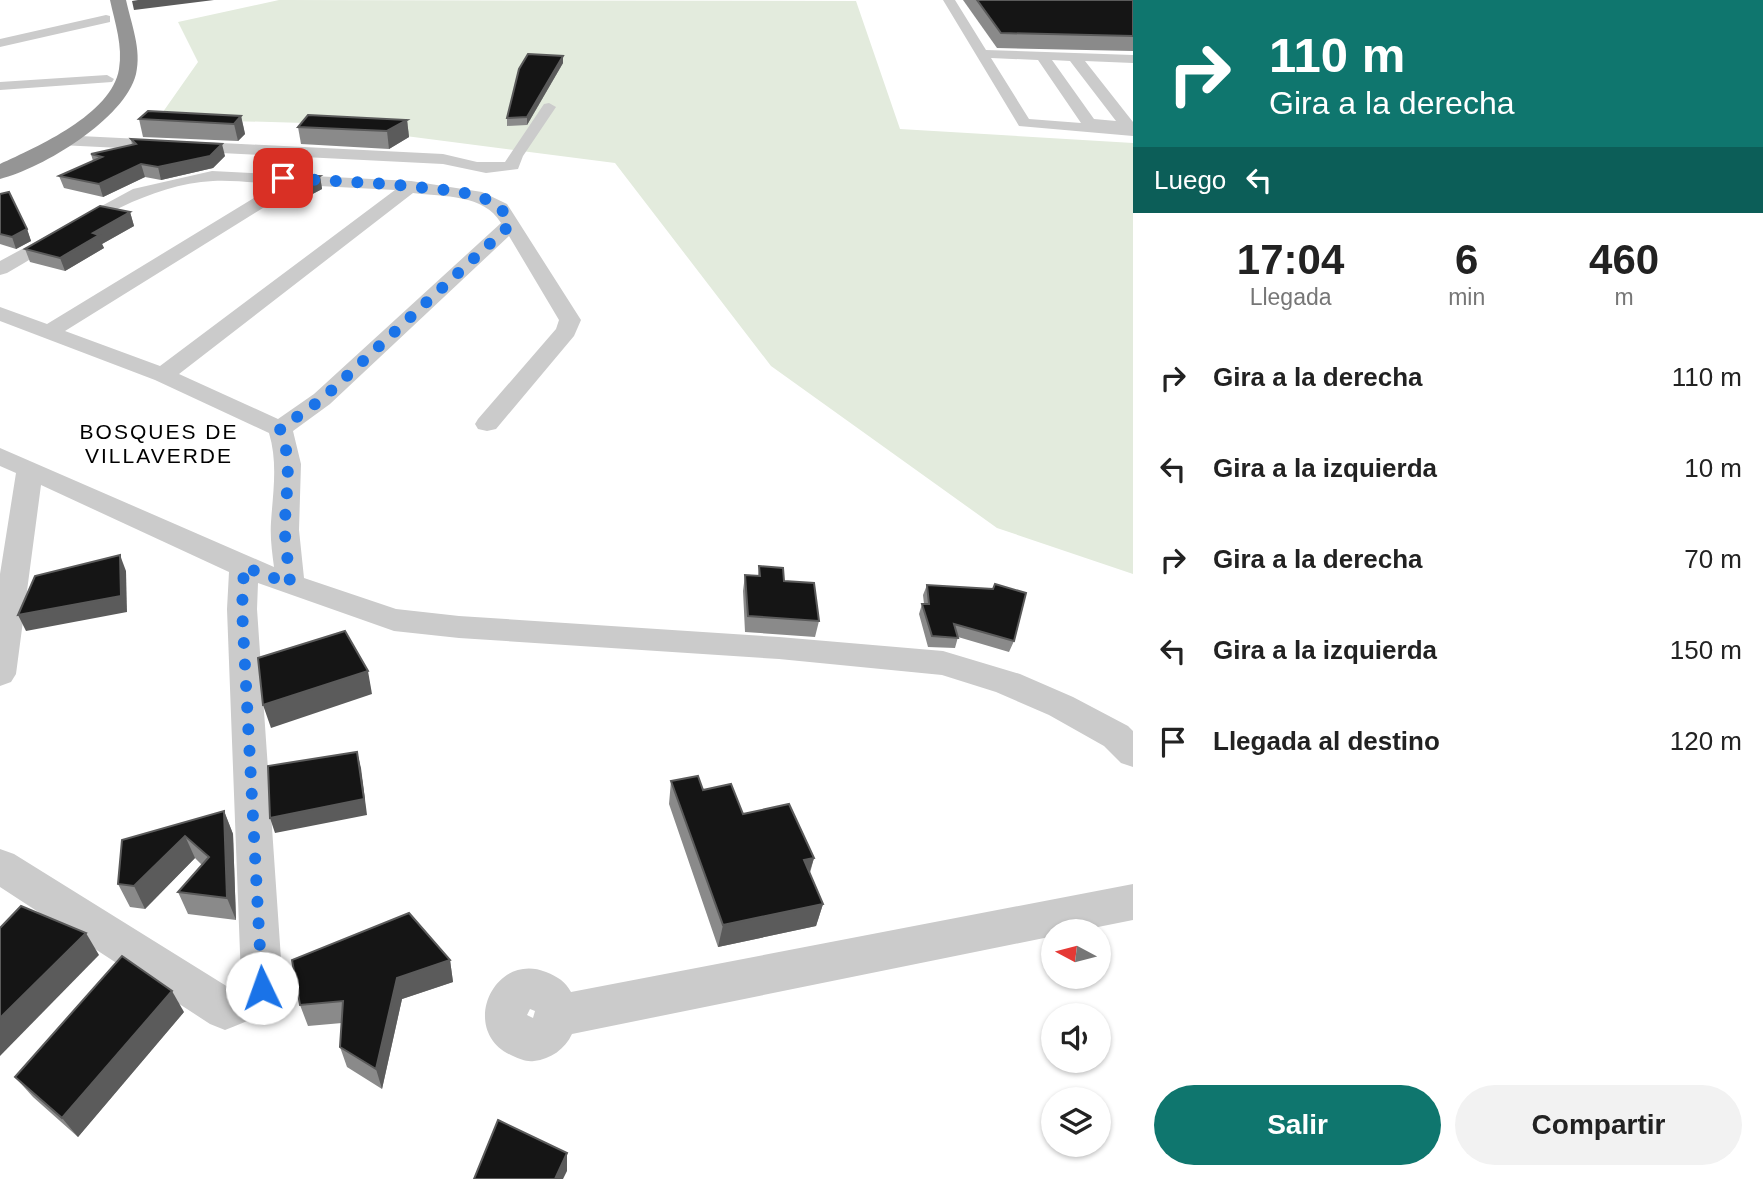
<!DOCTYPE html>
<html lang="es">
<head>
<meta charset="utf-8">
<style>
	body { margin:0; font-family:Helvetica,sans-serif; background:#f2f2f2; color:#222; height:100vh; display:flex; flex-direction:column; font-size:26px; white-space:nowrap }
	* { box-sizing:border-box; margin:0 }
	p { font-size:23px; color:#767676 }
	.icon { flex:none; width:38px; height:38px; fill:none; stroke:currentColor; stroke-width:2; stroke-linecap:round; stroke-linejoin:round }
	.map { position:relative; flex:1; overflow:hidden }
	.side { display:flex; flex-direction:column; background:#fff; width:630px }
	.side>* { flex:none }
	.guide { background:#0f766e; color:#fff; overflow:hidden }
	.needle { width:46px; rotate:277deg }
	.buttons { position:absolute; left:1041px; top:919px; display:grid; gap:14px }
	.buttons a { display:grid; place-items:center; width:70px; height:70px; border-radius:50%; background:#fff; box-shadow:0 2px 5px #0004; font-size:35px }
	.pin { position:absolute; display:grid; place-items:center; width:60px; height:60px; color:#fff; margin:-30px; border-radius:14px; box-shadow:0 4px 10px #0006 }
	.me { position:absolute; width:77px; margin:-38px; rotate:357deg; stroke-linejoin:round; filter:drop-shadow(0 0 5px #0008) }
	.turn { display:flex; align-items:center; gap:24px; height:147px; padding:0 21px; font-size:32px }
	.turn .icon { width:91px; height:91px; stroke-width:2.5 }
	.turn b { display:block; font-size:49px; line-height:60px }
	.then { display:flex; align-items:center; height:66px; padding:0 21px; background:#0003; gap:14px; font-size:26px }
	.eta { display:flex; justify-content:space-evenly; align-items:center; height:119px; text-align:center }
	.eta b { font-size:42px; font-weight:700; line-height:49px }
	.cta { display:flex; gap:14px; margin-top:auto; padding:14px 21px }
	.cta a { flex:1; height:80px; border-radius:42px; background:#0f766e; color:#fff; font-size:28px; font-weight:700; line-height:80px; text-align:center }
	.cta a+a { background:#f2f2f2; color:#222 }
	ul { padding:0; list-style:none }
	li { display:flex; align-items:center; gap:21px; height:91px; padding:0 21px }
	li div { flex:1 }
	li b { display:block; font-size:26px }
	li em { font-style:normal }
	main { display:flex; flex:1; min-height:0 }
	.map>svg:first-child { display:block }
</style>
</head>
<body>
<main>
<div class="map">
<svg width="1133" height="1179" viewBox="0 0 1133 1179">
	<rect width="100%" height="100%" fill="#fff"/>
	<!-- green -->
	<polygon fill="#e3ebdd" points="279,0 856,1 900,129 1133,143 1133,574 997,528 771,366 615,163 305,123 158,119 198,62 178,22"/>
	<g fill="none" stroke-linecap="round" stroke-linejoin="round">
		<!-- minor -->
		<g fill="#cbcbcb" fill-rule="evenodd">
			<path d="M943,0H955L986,50L1133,55V63L1085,61L1133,122V136L1019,126ZM991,58L1038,60L1081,123L1029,119ZM1052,60L1070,61L1116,121L1094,119Z"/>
			<polygon points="106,15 110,16 110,22 0,47 0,39"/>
			<polygon points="107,75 114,79 112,82 0,90 0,82"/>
			<polygon points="549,103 556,107 523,156 518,169 486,173 443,164 60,145 52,140 60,135 443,154 477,162 505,162 544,104"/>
			<path d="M212,171L411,181L482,192L507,204L581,320L574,336L496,429L487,431L478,429L475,424L478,419L556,329L559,320L509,236L330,404L293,431L301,464L299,530L304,578L396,609L459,616L779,637L943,651L1020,674L1073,697L1128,726L1133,731V767L1121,763L1104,746L1049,715L996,692L942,675L779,659L459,638L394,631L258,583L257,609L283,988C272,1014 250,1020 225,1030L210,1024L0,887V849L14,854L228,987L241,979L227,609L229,572L41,485L16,674L11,682L0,686V574L16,473L0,466V448L274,567C272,552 270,537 271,522C273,492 278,463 269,433L155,380L0,321V307L47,324L277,184C256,183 234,180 213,181C138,185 70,237 7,273L0,275V261L133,189ZM300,185L395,190L160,366L65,331ZM413,193C444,197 484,194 501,223L314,394L278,419L179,374Z"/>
			<path d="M1133,884V920L1078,931H1054V936L572,1034C565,1049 551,1059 534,1061C526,1062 520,1059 513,1056C458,1033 492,951 546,972C558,977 565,981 571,992ZM530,1009L535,1011L533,1018L527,1015Z"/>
		</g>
		<!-- highway -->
		<path fill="#959595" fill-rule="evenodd" d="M110,0H126C131,23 142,50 136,74C125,119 43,168 0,179V164C37,147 112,114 119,69C123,46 115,23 110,0Z"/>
	</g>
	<!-- wall -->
	<g fill="#8a8a8a">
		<polygon points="963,0 1133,0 1133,51 997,48"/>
		<polygon points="563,56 563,63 527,125 507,126 507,118"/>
		<polygon points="241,116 245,134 238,141 143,137 139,119"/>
		<polygon points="407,120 409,137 389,149 301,144 298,127"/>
		<polygon points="131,139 225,156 213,168 161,180 145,177 103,197 64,188 59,176 93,161 91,154 132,145"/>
		<polygon points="297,176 320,176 322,189 305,198 300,188"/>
		<polygon points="0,194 27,229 31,241 16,249 0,244"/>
		<polygon points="130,212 134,226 102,244 104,248 65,271 30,262 25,249"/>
		<polygon points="759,566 784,581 819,621 815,637 745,632 743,591 745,575 758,576"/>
		<polygon points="927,585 1014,641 1009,652 958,637 955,648 928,647 919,614 922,604 924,604 923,595"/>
		<polygon points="671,781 703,790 814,858 810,873 823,904 816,926 718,947 669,804"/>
		<polygon points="224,811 233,834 236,920 188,914 178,892 202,865 195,858 145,909 130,907 118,884 122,840"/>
		<polygon points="450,960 453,982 402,999 382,1089 347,1067 340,1047 342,1023 308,1026 300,1005"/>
		<polygon points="184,1012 78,1137 33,1097 15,1077"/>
	</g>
	<!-- shaded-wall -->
	<g fill="#5b5b5b">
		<polygon points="138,0 214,0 134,10 132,1"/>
		<polygon points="563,56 563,63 527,125 527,117"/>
		<polygon points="241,116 245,134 238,141 234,124"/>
		<polygon points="407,120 409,137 389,149 387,131"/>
		<polygon points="222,144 225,156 213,168 161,180 158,167"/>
		<polygon points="141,164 145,177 103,197 99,184"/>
		<polygon points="320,176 322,189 305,198 303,186"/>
		<polygon points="130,212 134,226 102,244 104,248 65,271 60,258 93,233"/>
		<polygon points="27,229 31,241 16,249 12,237"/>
		<polygon points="120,555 126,571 127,612 26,631 18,615"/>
		<polygon points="368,671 372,694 271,728 263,705"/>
		<polygon points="357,752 361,768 367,815 275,833 270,818"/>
		<polygon points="224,811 233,834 236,920 227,898"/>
		<polygon points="185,836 195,858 145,909 134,886"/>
		<polygon points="814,858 807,880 804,860"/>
		<polygon points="823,904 816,926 718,947 723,925"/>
		<polygon points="86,933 99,955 0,1056 0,1018"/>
		<polygon points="450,960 453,982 402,999 382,1089 376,1069 397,978"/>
		<polygon points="172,991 184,1012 78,1137 62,1118"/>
		<polygon points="567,1153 567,1171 563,1179 555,1179"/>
	</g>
	<!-- building -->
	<g fill="#151515" stroke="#5b5b5b" stroke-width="2">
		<polygon points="977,0 1133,0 1133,36 1001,33"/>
		<polygon points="528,54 563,56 527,117 507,118 519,69"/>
		<polygon points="148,111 241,116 234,124 139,119"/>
		<polygon points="308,115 407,120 387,131 298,127"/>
		<polygon points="131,139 222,144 210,156 158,167 141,164 99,184 59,176 102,157 91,154 136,144"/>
		<polygon points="298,175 320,176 303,186 297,176"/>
		<polygon points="9,192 27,229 12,237 0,234 0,194"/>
		<polygon points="100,206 130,212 93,233 99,235 60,258 25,249"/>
		<polygon points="120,555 121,596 18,615 35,576"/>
		<polygon points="759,566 783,568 784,581 814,583 819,621 748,616 745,575 760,576"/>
		<polygon points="995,584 1026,593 1014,641 954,624 958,638 932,636 922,604 929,604 927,585 993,589"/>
		<polygon points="345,631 368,671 263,705 258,658"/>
		<polygon points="357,752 364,799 270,818 268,766"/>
		<polygon points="698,776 703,790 731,784 743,814 789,804 814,858 804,860 823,904 723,925 671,781"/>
		<polygon points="224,811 227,898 178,892 209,857 185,836 134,886 118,884 122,840"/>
		<polygon points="21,906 86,933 0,1018 0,928"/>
		<polygon points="409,913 450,960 397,978 376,1069 340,1047 343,1001 300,1005 292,960"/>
		<polygon points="122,956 172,991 62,1118 15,1077"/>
		<polygon points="498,1120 567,1153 555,1179 474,1179"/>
	</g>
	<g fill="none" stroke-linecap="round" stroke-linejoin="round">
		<!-- route -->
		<path stroke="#1a73e8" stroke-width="12" stroke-dasharray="0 21.6" d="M262,988L242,609L244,567L290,584C289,564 284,542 285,522C286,489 293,461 280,429L322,399L510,225L501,208L482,197L456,191L389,184L283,178"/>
	</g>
	<g text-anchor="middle" stroke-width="7" stroke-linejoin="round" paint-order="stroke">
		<!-- neighbourhood labels -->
		<g font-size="21" letter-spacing="2" fill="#000" stroke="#fff">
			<text x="159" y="439">BOSQUES DE<tspan x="159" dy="24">VILLAVERDE</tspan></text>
		</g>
	</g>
</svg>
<div class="buttons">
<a><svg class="needle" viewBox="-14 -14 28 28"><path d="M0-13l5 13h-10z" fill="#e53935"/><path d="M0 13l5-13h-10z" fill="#767676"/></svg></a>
<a><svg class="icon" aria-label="sound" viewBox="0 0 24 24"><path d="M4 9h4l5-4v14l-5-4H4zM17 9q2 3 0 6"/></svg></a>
<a><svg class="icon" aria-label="layers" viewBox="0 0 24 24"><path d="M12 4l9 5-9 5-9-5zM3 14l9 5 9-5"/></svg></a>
</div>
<div class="pin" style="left:283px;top:178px;background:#d93025"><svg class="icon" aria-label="arrive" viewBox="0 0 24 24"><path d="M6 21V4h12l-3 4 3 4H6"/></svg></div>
<svg class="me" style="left:262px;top:988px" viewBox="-20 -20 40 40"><circle r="19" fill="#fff"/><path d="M0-13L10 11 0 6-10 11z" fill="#1a73e8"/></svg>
</div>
<section class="side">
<div class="guide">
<div class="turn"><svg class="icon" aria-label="right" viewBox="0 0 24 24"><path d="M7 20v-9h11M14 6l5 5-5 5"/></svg><div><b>110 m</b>Gira a la derecha</div></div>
<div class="then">Luego<svg class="icon" aria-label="left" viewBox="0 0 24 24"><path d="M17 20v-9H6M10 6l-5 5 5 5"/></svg></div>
</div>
<div class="eta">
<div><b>17:04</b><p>Llegada</p></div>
<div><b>6</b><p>min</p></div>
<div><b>460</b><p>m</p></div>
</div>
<ul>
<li><svg class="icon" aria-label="right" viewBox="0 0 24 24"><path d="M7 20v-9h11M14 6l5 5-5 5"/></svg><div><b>Gira a la derecha</b></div><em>110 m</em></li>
<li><svg class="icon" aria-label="left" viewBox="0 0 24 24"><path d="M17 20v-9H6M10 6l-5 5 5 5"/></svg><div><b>Gira a la izquierda</b></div><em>10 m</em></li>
<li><svg class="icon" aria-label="right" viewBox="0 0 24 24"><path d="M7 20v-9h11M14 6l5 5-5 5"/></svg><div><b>Gira a la derecha</b></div><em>70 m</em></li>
<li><svg class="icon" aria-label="left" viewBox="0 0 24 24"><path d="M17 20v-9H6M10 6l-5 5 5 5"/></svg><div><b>Gira a la izquierda</b></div><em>150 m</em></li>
<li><svg class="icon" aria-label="arrive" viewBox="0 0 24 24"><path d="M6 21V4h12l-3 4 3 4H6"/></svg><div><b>Llegada al destino</b></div><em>120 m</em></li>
</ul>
<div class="cta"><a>Salir</a><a>Compartir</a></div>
</section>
</main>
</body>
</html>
